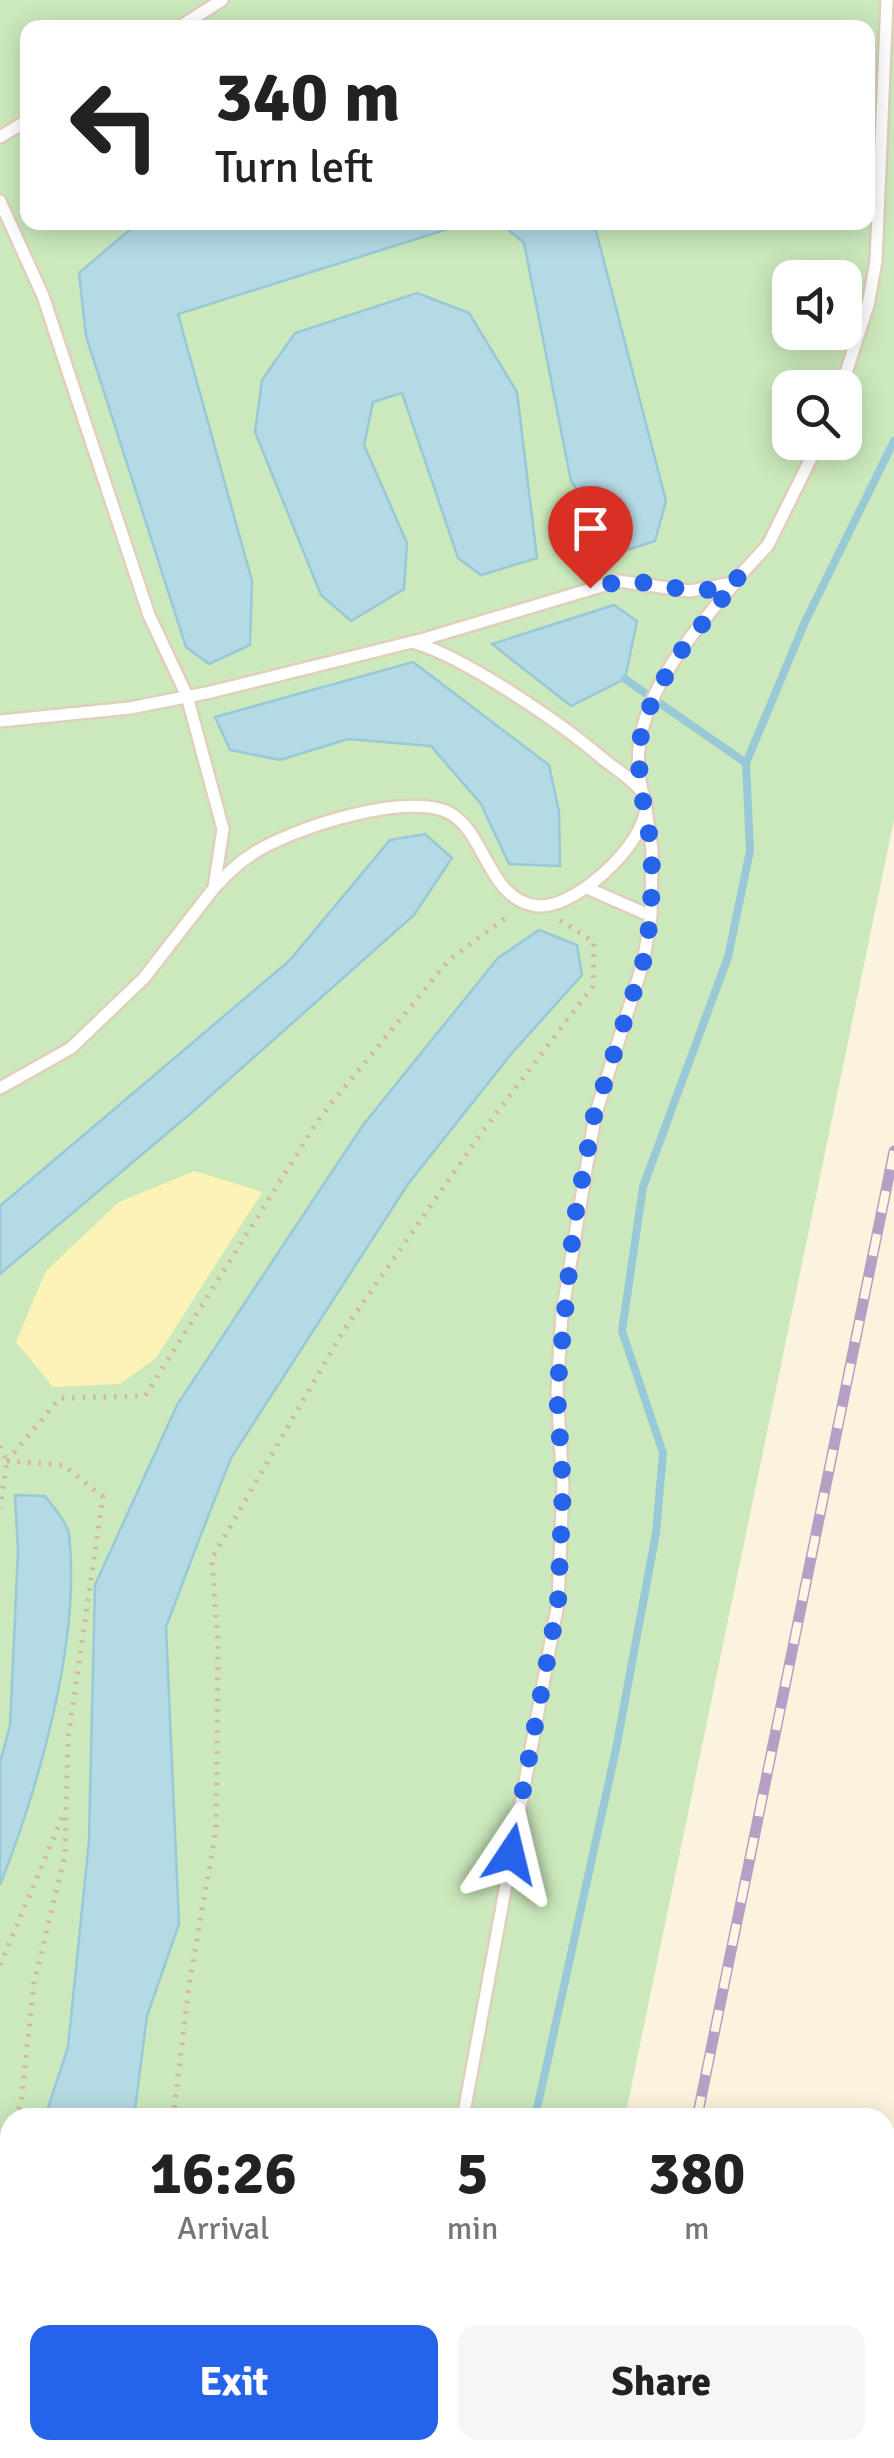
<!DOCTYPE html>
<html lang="en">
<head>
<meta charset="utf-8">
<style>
	body { margin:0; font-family:Signika,sans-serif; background:#f6f6f6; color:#222; height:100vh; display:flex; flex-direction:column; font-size:38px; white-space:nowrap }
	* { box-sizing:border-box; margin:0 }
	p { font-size:32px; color:#767676 }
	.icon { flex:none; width:55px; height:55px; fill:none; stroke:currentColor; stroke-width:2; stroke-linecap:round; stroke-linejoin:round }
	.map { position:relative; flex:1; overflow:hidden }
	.drawer { position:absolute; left:0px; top:2108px; width:895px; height:352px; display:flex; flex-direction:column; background:#fff; border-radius:30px 30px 0 0; box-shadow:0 5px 25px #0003 }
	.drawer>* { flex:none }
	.top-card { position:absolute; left:20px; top:20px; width:855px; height:210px; border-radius:20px; box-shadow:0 5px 25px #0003; background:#fff; color:#222; overflow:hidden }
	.controls { position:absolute; left:772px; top:260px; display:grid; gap:20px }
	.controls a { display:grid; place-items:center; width:90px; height:90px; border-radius:20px; background:#fff; box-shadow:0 5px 25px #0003; font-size:50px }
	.pin { position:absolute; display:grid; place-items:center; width:85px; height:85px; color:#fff; margin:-102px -42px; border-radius:50% 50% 50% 0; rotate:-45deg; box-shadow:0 0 10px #0007 }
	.pin .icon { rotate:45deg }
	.me { position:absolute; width:110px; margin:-55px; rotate:10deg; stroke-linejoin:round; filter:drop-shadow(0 0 8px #0008) }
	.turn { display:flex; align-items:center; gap:35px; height:210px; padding:0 30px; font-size:45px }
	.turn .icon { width:130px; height:130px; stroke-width:2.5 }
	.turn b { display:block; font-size:70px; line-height:85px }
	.eta { display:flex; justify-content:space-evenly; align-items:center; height:170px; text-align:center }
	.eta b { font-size:60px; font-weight:700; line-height:70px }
	.action { display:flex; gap:20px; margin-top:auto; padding:20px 30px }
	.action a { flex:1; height:115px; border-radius:20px; background:#2563eb; color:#fff; font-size:40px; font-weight:700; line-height:115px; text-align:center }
	.action a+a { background:#f6f6f6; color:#222 }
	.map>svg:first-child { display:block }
</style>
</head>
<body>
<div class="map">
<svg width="894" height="2458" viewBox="0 0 894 2458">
	<rect width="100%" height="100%" fill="#fcf3de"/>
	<!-- green -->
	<path fill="#cbe9bd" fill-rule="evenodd" d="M0,0H894V820L625,2117L10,2118V2450H556L554,2458H0ZM28,28H868V222H28ZM790,278H845V332H790ZM790,388H845V442H790Z"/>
	<!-- sand -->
	<polygon fill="#fdf3b7" points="195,1171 262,1192 156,1358 120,1384 53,1387 16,1342 46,1271 119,1202"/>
	<!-- water -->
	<g fill="#b3dae5" stroke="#99c8d7" stroke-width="2.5">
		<polygon points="139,222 467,223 178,314 252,581 250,645 209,664 186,647 86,336 79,273"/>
		<polygon points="500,223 594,223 666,501 655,541 621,552 571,481 524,243"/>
		<polygon points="417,293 469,313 517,392 537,558 481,575 458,558 402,393 373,402 364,445 407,543 404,589 351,621 321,595 255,432 262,380 295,333"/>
		<polygon points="614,605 637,621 625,679 571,706 492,644"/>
		<polygon points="413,662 549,765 559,812 560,866 509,864 481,804 431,746 348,739 280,760 230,750 215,717"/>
		<polygon points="425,834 452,858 414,915 190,1114 0,1274 0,1206 289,961 390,840"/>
		<polygon points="539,930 577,945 582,975 512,1053 408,1184 231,1458 200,1537 166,1627 179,1924 147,2016 134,2117 45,2117 68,2047 89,1841 95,1585 177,1405 363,1125 498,958"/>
		<path d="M15,1495L45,1496C53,1507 67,1522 69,1534C81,1641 39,1786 0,1885V1762L10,1726L18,1551Z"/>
		<polygon points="10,2204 10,2366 0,2386 0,2218"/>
	</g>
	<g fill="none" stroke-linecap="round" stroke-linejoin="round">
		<!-- stream -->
		<g stroke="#99c8d7" stroke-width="8">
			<polyline points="625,679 746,763"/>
			<polyline points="535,2118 616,1749 656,1533 663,1453 622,1331 643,1187 728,957 750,851 746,763 805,622 894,441"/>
			<polyline points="469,2458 470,2450"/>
		</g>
		<defs>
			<g id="service">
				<polyline points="178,28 222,0"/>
				<polyline points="0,137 28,120"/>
				<polyline points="0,201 43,296 149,615 187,696 223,829 214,888 144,978 71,1048 0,1088"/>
				<polyline points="841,388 868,305 876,261 887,0"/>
				<polyline points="0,721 130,708 211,692 424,639 618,581 690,591 733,583 768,545 819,442"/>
				<path d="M642,791C622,712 687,640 734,584"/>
				<path d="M217,885C227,874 238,863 251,855C288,829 414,788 453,815C487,838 490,902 539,906C578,909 662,830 643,794C636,781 614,768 603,759C564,725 463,656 415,643"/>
				<polyline points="587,888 651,916"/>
				<polyline points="463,2118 558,1603 563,1487 557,1391 562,1314 595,1116 643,963 651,916 652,850 646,810"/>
				<polyline points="401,2458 402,2450"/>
			</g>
		</defs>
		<!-- service casing -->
		<use href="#service" stroke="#e0cfba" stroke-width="16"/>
		<!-- path -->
		<g stroke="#d6b699" stroke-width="5" stroke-dasharray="2.5 8" stroke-linecap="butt">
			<polyline points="0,1446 7,1461 0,1508"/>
			<polyline points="7,1461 60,1398 145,1396 321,1116 449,960 511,914"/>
			<polyline points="7,1461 63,1465 103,1497 68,1738 65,1855 34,1983 21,2104 14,2118"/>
			<polyline points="0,1965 65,1811"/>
			<polyline points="173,2118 190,1979 216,1830 218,1646 212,1558 342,1333 482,1132 593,986 594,942 560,920"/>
			<polyline points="0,2146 10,2126"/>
			<polyline points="0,2443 10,2422"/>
		</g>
		<!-- service -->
		<use href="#service" stroke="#fff" stroke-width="11"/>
		<defs>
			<g id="rail">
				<polyline points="697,2118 894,1151"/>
				<polyline points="629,2458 631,2450"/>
			</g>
		</defs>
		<!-- rail casing -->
		<use href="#rail" stroke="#b69ec4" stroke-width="11"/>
		<!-- rail -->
		<use href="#rail" stroke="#fff7e4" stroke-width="8" stroke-dasharray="22" stroke-linecap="butt"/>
	</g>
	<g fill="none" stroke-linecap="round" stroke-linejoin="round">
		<!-- route -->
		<path stroke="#2563eb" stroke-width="18" stroke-dasharray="0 32.4" d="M511,1854L558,1603L563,1487L557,1392L574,1222L594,1116L643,963L651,916L652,850L639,779L641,732L654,696L678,655L740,576C710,602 672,585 638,582C621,581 606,584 590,588"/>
	</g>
</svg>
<div class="controls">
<a><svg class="icon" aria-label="sound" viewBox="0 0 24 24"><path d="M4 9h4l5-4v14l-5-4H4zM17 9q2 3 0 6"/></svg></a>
<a><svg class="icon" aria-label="search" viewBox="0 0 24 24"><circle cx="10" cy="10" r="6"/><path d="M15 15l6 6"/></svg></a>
</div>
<div class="pin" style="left:590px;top:588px;background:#d93025"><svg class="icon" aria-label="arrive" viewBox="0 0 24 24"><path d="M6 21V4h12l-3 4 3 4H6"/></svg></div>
<svg class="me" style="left:511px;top:1854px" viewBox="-20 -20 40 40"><path d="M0-17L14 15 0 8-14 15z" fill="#2563eb" stroke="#fff" stroke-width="4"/></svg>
<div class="top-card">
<div class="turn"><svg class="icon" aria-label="left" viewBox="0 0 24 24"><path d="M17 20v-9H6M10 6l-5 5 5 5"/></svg><div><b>340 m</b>Turn left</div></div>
</div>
<section class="drawer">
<div class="eta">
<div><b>16:26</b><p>Arrival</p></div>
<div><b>5</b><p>min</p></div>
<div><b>380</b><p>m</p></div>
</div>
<div class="action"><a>Exit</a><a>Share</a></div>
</section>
</div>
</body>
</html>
